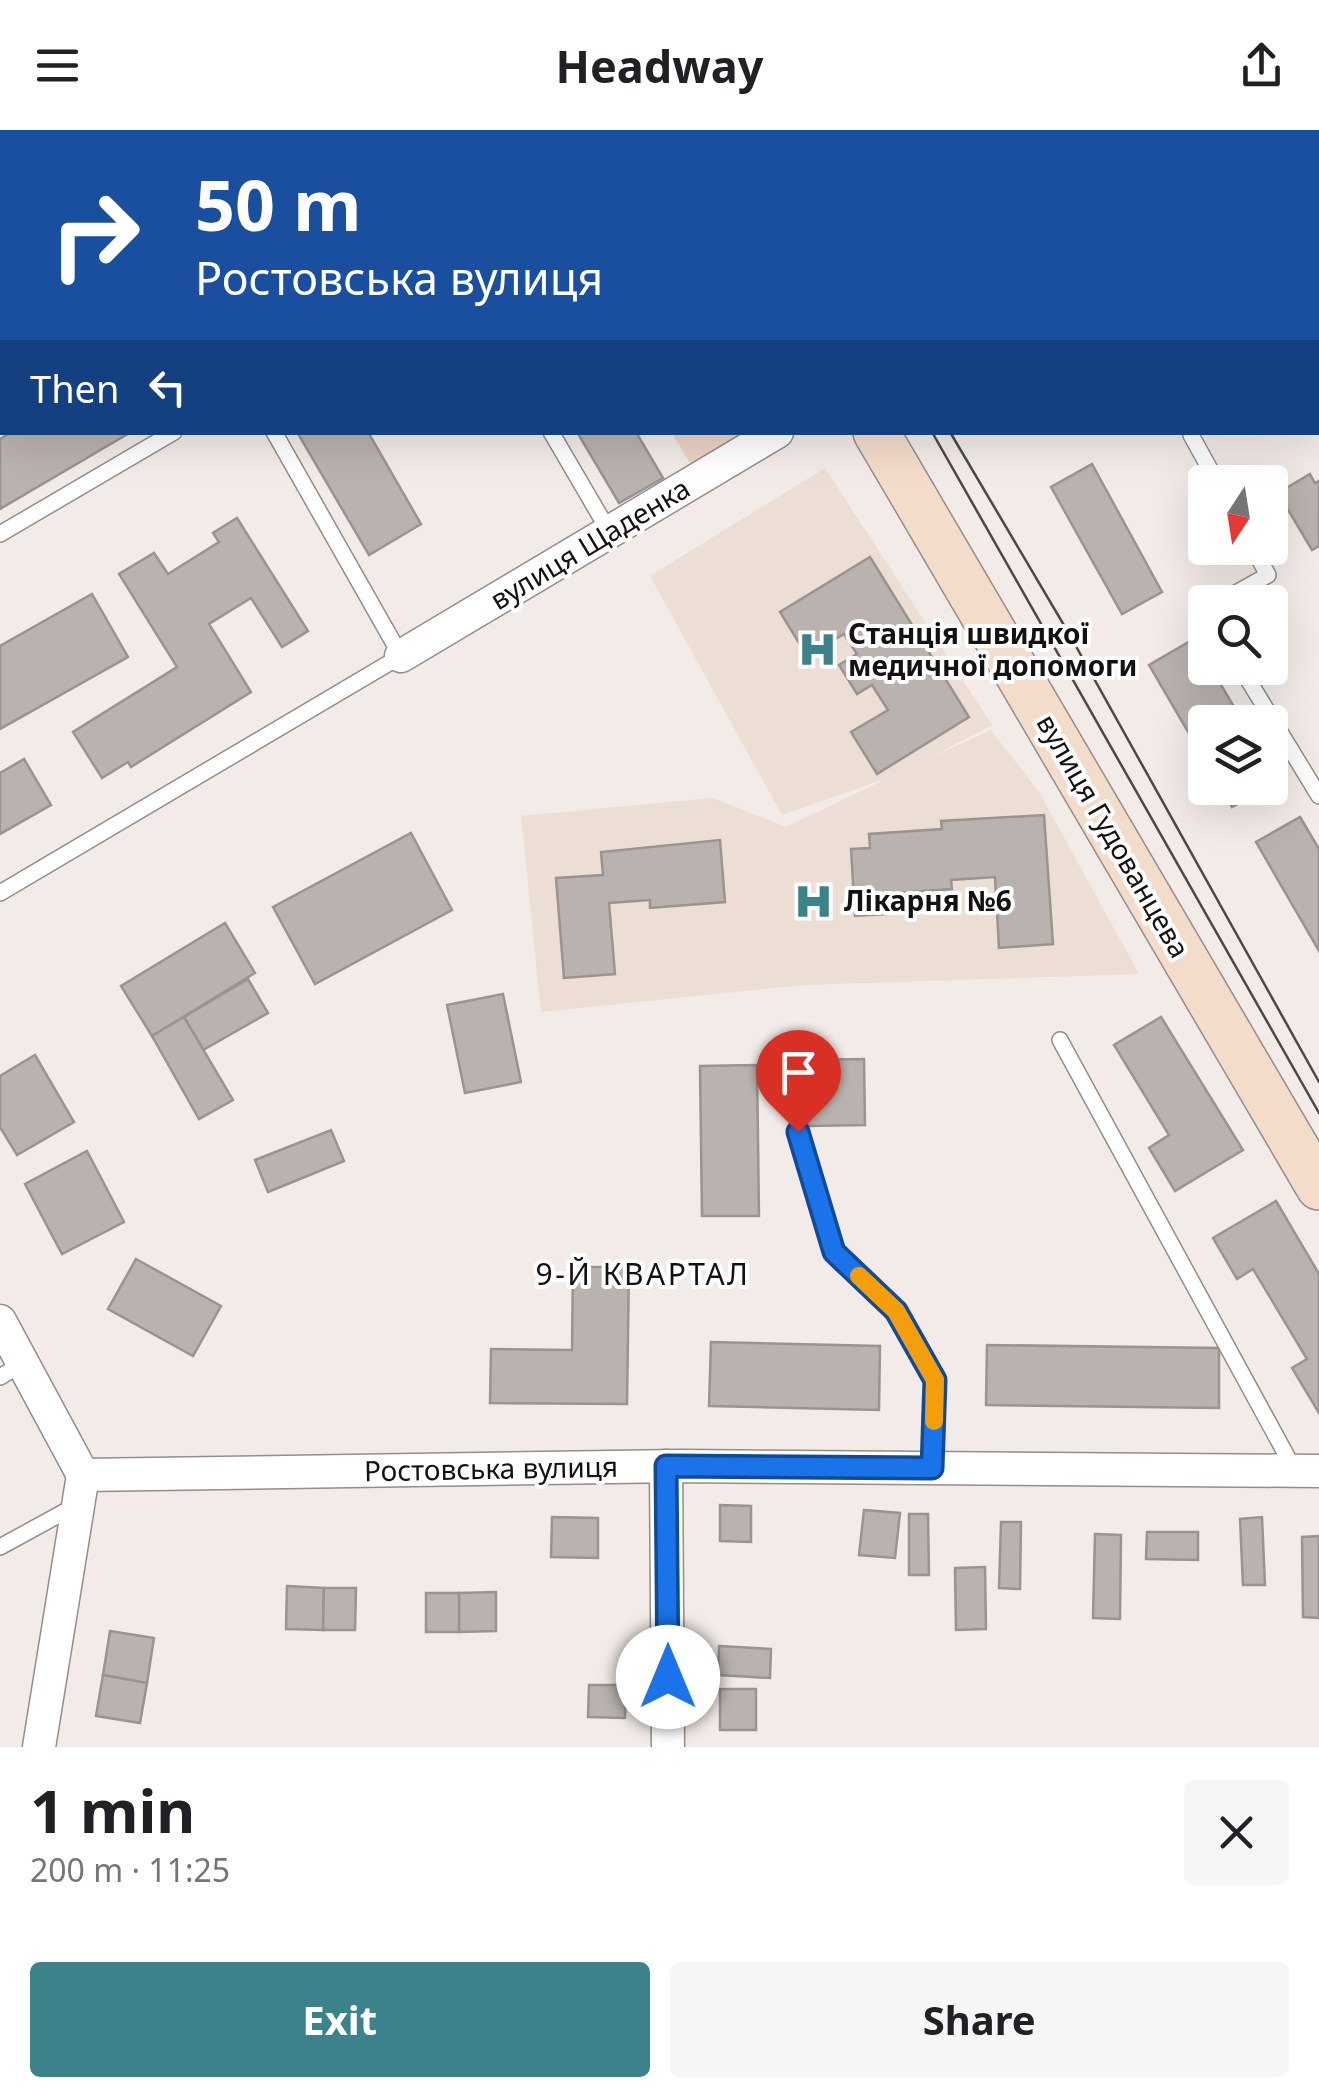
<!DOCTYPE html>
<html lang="en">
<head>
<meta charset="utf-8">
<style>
	body { margin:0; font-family:"Noto Sans",sans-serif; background:#f6f6f6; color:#202124; height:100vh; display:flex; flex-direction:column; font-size:38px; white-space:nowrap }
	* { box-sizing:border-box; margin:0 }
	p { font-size:32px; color:#757577 }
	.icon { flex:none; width:55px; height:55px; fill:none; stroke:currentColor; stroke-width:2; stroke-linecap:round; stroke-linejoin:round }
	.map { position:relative; height:1617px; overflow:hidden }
	.panel { display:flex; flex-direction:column; background:#fff; flex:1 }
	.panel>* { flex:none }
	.banner { position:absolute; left:0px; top:0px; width:1320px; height:305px; box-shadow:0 10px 40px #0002; background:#1a4fa0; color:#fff; overflow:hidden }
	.needle { width:65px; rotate:192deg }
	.controls { position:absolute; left:1188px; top:335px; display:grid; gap:20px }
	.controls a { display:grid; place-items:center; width:100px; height:100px; border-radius:10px; background:#fff; box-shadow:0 10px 40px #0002; font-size:50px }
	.pin { position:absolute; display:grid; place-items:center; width:85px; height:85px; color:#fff; margin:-102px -42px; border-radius:50% 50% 50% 0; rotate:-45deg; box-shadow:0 0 10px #0007 }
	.pin .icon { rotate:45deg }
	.me { position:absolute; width:110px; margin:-55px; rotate:0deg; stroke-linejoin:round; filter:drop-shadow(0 0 8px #0008) }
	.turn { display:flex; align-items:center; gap:35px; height:210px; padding:0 30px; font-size:45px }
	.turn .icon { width:130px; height:130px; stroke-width:2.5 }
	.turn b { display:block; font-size:70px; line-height:85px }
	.then { display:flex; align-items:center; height:95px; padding:0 30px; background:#0003; gap:20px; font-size:38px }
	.round { display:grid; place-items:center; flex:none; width:105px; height:105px; border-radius:10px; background:#f6f6f6 }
	.headline { display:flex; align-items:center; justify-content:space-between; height:170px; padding:0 30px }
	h1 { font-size:60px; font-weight:700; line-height:75px }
	.action { display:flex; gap:20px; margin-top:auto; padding:20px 30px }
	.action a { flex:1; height:115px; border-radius:10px; background:#3b828a; color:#fff; font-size:40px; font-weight:700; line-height:115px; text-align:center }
	.action a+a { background:#f6f6f6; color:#202124 }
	header { display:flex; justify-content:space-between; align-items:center; height:130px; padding:0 30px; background:#fff; font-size:45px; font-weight:700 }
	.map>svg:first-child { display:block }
</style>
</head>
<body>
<header><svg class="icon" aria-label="menu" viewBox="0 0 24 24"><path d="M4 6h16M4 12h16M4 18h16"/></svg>Headway<svg class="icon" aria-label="share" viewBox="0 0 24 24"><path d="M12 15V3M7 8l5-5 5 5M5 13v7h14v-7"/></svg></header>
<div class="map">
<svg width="1319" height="1617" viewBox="0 0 1319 1617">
	<rect width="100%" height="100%" fill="#f2ebe7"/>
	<!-- built -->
	<polygon fill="#ecded5" points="825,338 992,595 927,629 991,600 1039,662 1139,844 804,855 541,882 521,686 713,668 786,697 888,648 782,685 650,446"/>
	<!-- green -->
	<polygon fill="#ebd3c4" points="672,303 749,303 691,335"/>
	<!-- building -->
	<g fill="#b9b2ae" stroke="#9a9490" stroke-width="2.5">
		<polygon points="12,302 131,302 0,379 0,309"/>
		<polygon points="297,302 368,302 421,394 369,425"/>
		<polygon points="577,302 636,302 663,348 619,373"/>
		<polygon points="1092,334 1162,462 1122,484 1051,357"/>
		<polygon points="1310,344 1315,353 1319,351 1319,416 1312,420 1278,363"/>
		<polygon points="237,388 308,501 282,517 251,468 209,494 251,562 131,637 128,632 102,648 73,602 177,537 119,444 154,423 168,444 219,412 213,403"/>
		<polygon points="870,427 969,587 877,644 851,602 888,580 872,555 857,564 839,535 857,524 844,504 807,526 780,482"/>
		<polygon points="92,464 128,527 0,599 0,516"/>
		<polygon points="1194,509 1205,527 1205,538 1211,538 1243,592 1205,592 1205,631 1149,535"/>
		<polygon points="24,629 51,675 0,704 0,643"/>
		<polygon points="1221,658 1267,658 1232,677"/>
		<polygon points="1044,685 1053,814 999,818 995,747 951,750 952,759 885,764 886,784 855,786 851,719 870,718 869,704 942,699 941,691"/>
		<polygon points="1300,687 1319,719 1319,821 1256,712"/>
		<polygon points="411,703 452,780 315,854 273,777"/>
		<polygon points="720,710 725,772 650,778 650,770 609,773 615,844 564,848 556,748 603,745 601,722"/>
		<polygon points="225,793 255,843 152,906 121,856"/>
		<polygon points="248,849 268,883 203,920 184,887"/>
		<polygon points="503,864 521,952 465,963 447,875"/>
		<polygon points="184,887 233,970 199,989 152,906"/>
		<polygon points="1161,887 1243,1020 1175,1061 1149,1018 1169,1005 1114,915"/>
		<polygon points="35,925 74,992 17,1025 0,997 0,946"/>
		<polygon points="864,929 865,995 808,996 807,930"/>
		<polygon points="757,935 759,1086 702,1086 700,936"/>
		<polygon points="331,1000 344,1031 268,1062 255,1030"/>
		<polygon points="87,1021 124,1092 62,1124 25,1054"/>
		<polygon points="1276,1071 1319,1144 1319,1283 1292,1238 1307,1229 1253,1139 1237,1149 1213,1108"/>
		<polygon points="136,1129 221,1176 193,1226 108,1179"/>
		<polygon points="573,1137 629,1137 627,1274 490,1273 491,1219 572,1220"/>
		<polygon points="711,1212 880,1216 879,1280 709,1276"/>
		<polygon points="987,1215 1219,1218 1219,1278 986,1275"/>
		<polygon points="720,1375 751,1376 751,1412 720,1411"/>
		<polygon points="864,1380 900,1383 895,1428 859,1425"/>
		<polygon points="909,1384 928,1384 929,1445 909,1445"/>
		<polygon points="552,1387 598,1388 598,1428 551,1427"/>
		<polygon points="1262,1387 1265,1455 1243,1455 1240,1389"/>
		<polygon points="1001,1392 1021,1392 1020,1459 999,1458"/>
		<polygon points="1147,1402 1198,1402 1198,1430 1146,1429"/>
		<polygon points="1095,1404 1121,1405 1120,1489 1093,1488"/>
		<polygon points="1319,1406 1319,1488 1303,1487 1302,1407"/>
		<polygon points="985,1437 986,1499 956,1500 955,1438"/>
		<polygon points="287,1456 324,1458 323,1500 286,1499"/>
		<polygon points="324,1458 356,1458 355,1500 323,1500"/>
		<polygon points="496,1462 496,1501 459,1502 459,1463"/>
		<rect x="426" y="1463" width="33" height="39"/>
		<polygon points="110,1501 154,1508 147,1553 103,1545"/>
		<polygon points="719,1516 771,1519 770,1548 718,1545"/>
		<polygon points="103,1545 147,1553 140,1593 96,1586"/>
		<polygon points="589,1555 626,1555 625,1588 588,1587"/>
		<rect x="720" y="1559" width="36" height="41"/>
	</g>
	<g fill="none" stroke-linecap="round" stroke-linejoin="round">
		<defs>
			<g id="lane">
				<polyline points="371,0 373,2"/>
				<polyline points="551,302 610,403"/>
				<polyline points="1191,305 1217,352"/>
				<polyline points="0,404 174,302"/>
				<polyline points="1220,472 1268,445 1253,418"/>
				<polyline points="1241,538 1319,666"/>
				<polyline points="0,763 401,526 274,302"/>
				<polyline points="1060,910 1295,1341"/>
				<polyline points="798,1003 834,1122 896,1181 935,1249 932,1338"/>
				<polyline points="0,1247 23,1233"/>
				<polyline points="0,1417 75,1376"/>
			</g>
			<g id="street">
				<polyline points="401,526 777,302"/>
				<polyline points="0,1191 83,1345"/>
				<polyline points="666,1336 668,1617"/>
				<polyline points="83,1345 680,1336 1319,1341"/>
				<polyline points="39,1617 83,1345"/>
			</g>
			<g id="secondary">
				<polyline points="704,0 705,2"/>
				<polyline points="1299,2 1303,0"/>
				<polyline points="876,302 1319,1057"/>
			</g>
		</defs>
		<!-- lane casing -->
		<use href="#lane" stroke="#948d89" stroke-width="18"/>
		<!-- street casing -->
		<use href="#street" stroke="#948d89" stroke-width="35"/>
		<!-- secondary casing -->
		<use href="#secondary" stroke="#948d89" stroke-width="48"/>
		<!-- path -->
		<g stroke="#878380" stroke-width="5" stroke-dasharray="8 5" stroke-linecap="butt">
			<polyline points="590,0 591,2"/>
			<polyline points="792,0 794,2"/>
		</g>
		<!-- lane -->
		<use href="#lane" stroke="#fff" stroke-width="15"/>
		<!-- street -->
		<use href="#street" stroke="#fff" stroke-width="32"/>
		<!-- secondary -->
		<use href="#secondary" stroke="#f4dcca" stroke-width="45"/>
		<!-- tram -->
		<g stroke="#4c4846" stroke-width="2.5">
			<polyline points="760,0 762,2"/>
			<polyline points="777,0 779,2"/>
			<polyline points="932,302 1319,983"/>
			<polyline points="950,302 1068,502 1319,952"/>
		</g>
	</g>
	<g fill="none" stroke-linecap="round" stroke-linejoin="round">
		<defs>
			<polyline id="route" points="668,1547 666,1336 932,1338 935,1250 896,1181 834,1122 798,1002"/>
		</defs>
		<!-- route casing -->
		<use href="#route" stroke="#114b97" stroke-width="25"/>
		<!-- route -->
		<use href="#route" stroke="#1a73e8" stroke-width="18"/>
		<!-- slow -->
		<polyline stroke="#f59e0b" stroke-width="18" points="859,1146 896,1181 935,1250 934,1291"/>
	</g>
	<!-- icons -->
	<defs>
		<symbol id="hospital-bare" viewBox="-9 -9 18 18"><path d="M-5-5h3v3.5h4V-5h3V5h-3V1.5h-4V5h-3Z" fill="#3b828a" stroke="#fff" stroke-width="2.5" paint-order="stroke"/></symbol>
	</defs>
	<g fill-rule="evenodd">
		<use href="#hospital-bare" x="790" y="492" width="55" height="55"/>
		<use href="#hospital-bare" x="786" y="744" width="55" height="55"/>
	</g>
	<g text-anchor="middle" stroke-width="8" stroke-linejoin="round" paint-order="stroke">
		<!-- street labels -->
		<g font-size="28" fill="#141210" stroke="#fff">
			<text transform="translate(590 414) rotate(-31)" y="10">вулиця Щаденка</text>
			<text transform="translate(1113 706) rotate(60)" y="10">вулиця Гудованцева</text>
			<text transform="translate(491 1339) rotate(-1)" y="10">Ростовська вулиця</text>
		</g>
		<!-- poi labels -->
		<g font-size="28" font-weight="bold" fill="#141210" stroke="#fff" text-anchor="start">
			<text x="848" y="514">Станція швидкої<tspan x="848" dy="32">медичної допомоги</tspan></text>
			<text x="844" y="781">Лікарня №6</text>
		</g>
		<!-- neighbourhood labels -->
		<g font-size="30" letter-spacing="2.5" fill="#141210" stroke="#fff">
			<text x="643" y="1155">9-Й КВАРТАЛ</text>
		</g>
	</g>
</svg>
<div class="controls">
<a><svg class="needle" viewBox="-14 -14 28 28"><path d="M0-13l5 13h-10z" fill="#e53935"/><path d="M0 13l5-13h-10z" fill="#757577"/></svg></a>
<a><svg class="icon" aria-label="search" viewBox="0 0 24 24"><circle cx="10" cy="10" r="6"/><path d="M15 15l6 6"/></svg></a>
<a><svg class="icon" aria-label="layers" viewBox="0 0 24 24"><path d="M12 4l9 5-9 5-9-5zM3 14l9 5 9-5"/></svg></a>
</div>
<div class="pin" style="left:798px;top:1002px;background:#d93025"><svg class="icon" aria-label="arrive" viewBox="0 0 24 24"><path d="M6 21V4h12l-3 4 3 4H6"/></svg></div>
<svg class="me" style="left:668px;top:1547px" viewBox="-20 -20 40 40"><circle r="19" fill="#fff"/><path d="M0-13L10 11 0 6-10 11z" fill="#1a73e8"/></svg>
<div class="banner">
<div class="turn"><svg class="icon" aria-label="right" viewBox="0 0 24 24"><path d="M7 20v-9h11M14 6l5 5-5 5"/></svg><div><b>50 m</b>Ростовська вулиця</div></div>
<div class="then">Then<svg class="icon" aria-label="left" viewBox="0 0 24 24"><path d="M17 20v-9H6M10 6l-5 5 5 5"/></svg></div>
</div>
</div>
<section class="panel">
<div class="headline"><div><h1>1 min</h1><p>200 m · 11:25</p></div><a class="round"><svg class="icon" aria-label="close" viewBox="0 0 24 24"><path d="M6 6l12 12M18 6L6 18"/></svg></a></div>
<div class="action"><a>Exit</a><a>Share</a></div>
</section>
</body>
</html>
